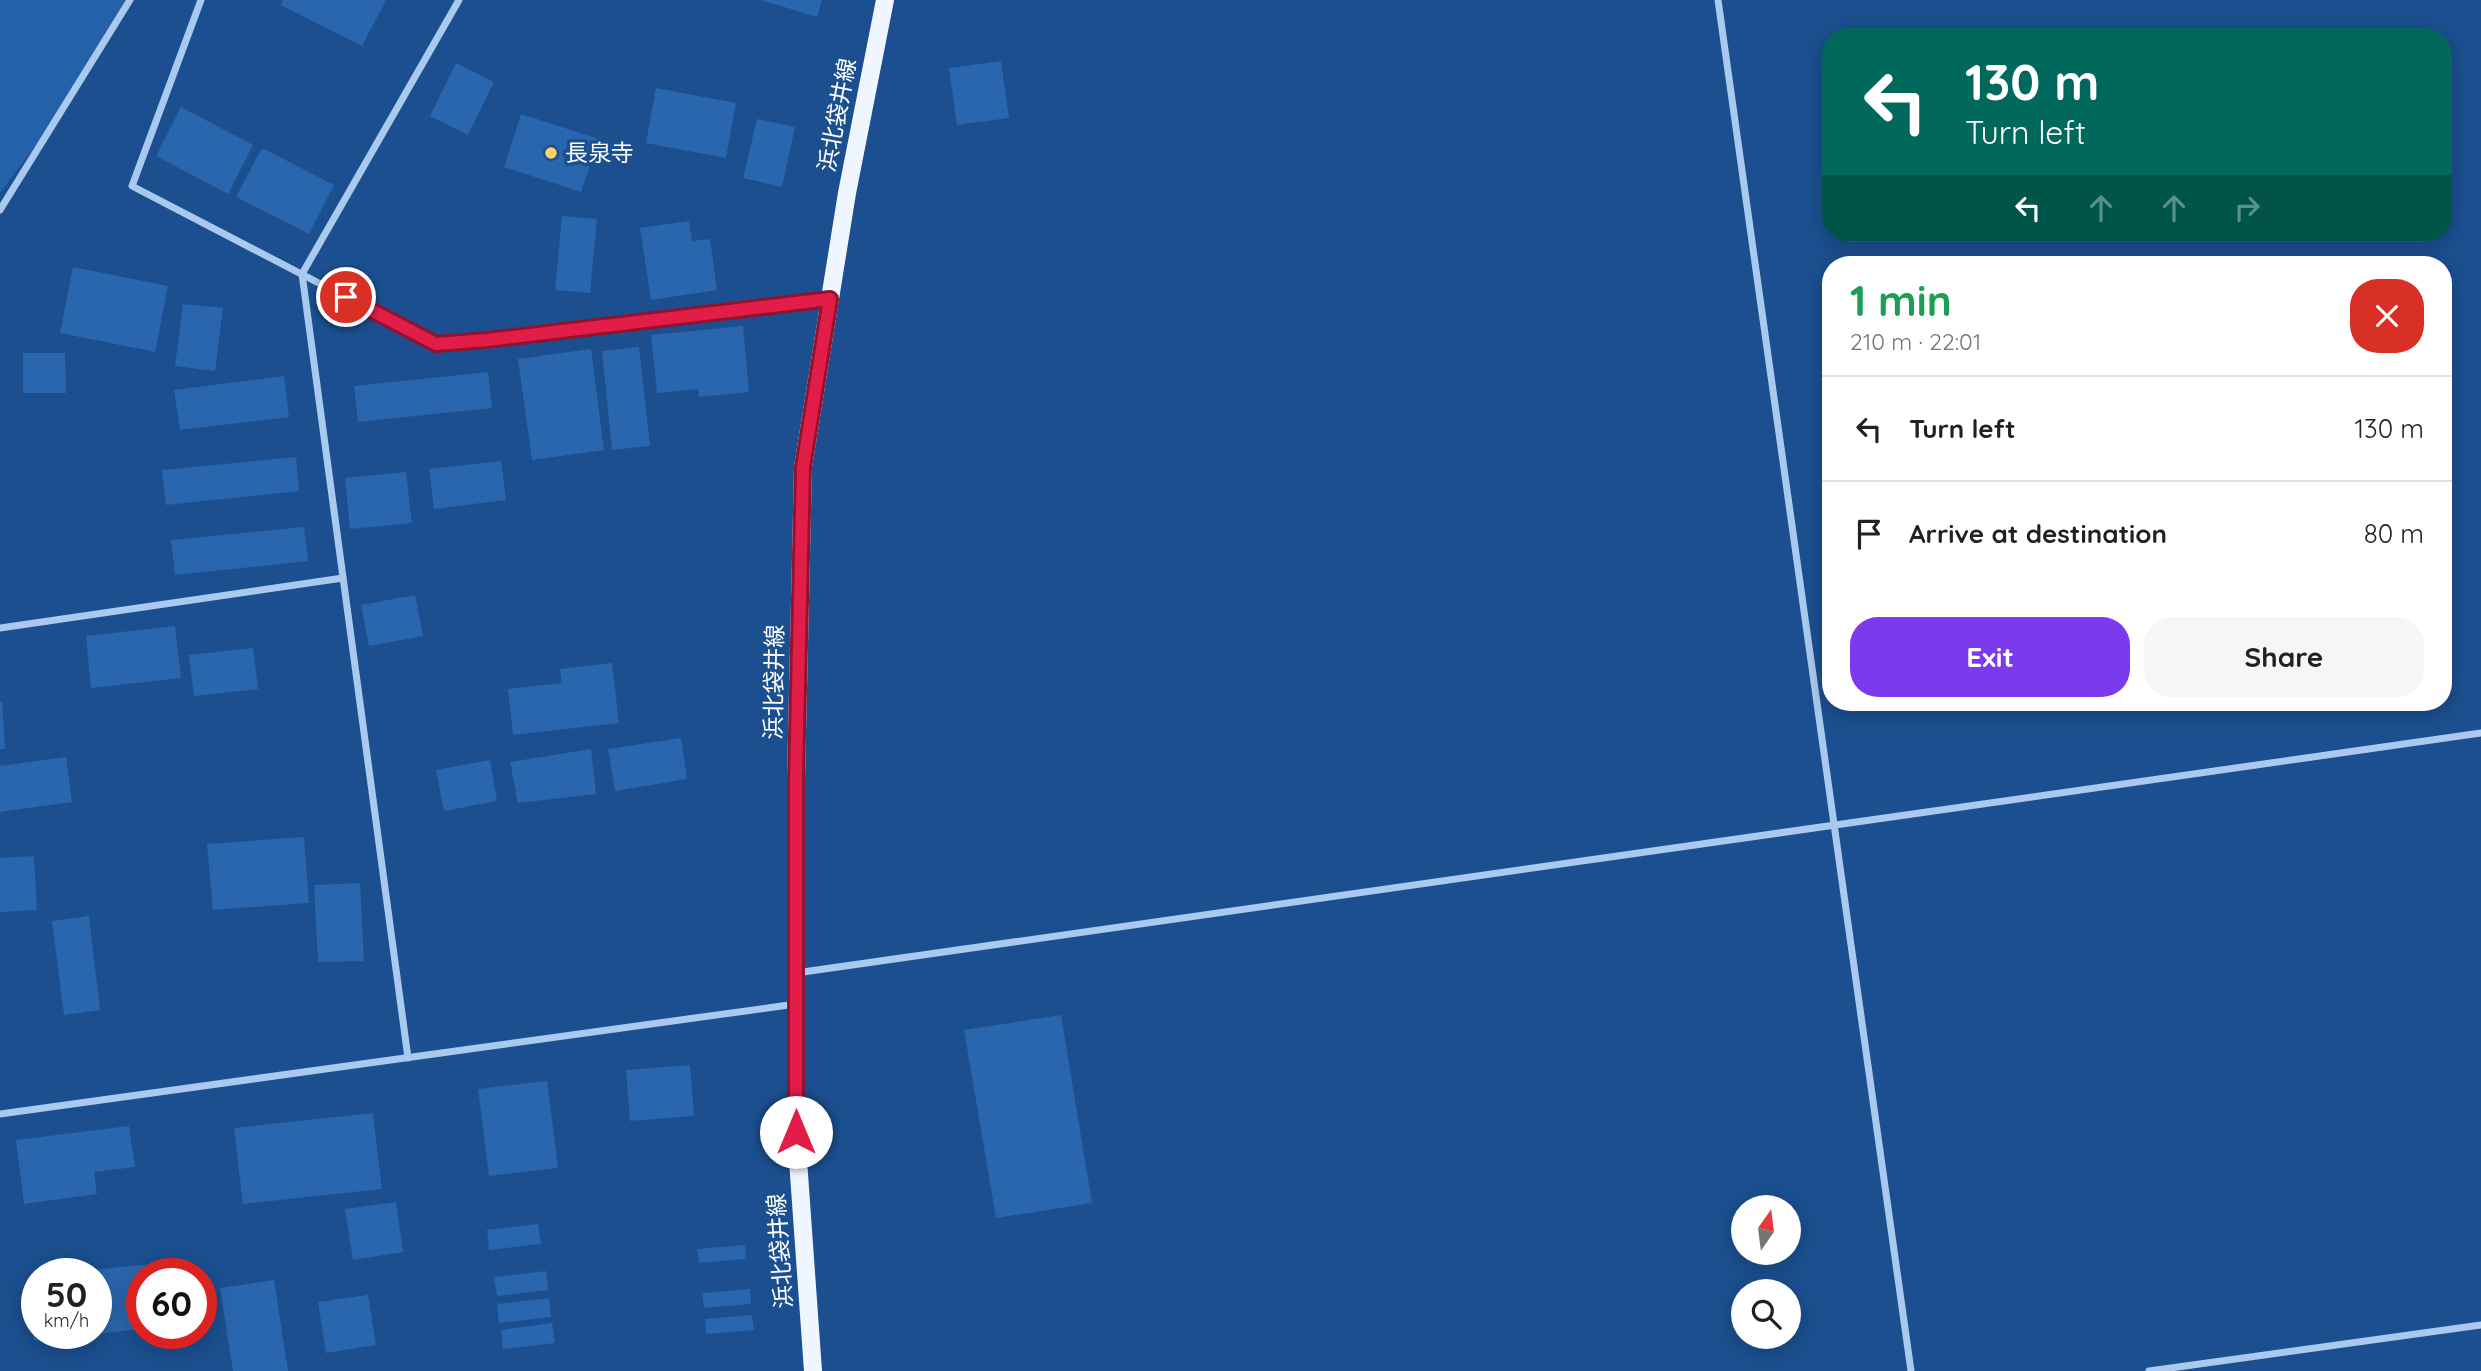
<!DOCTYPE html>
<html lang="en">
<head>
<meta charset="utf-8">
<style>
	body { margin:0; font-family:Quicksand,"Noto Sans JP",sans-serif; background:#f6f6f6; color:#202124; height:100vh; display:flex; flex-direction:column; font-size:26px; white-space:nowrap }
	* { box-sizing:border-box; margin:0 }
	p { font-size:23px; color:#757577 }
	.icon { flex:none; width:38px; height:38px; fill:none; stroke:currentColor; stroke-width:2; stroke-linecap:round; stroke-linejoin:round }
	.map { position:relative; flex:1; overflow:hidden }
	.drawer { position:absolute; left:1822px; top:256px; width:630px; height:455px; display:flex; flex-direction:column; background:#fff; border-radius:28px; box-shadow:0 4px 18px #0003 }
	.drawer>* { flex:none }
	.guide { position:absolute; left:1822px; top:28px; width:630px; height:214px; border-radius:28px; box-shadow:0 4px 18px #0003; background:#00695c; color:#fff; overflow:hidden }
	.needle { width:46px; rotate:14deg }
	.fabs { position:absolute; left:1731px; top:1195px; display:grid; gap:14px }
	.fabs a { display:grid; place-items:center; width:70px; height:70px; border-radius:50%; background:#fff; box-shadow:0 4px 18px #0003; font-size:35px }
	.speed { position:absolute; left:21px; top:1258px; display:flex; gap:14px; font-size:35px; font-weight:700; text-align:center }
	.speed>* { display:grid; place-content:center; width:91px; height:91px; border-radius:50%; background:#fff; box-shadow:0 4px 18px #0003; line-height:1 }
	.speed small { font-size:18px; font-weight:400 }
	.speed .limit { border:10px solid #d22; background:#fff; color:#111 }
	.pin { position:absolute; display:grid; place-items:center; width:60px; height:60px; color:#fff; margin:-30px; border:4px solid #fff; border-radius:50%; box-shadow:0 2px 7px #0007 }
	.me { position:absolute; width:77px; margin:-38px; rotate:0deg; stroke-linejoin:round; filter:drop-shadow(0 0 5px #0008) }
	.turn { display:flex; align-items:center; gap:24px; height:147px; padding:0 28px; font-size:32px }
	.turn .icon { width:91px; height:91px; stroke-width:2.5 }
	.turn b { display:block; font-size:49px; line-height:60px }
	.lanes { display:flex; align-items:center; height:66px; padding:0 28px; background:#0003; justify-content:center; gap:35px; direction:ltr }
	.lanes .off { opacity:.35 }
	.round { display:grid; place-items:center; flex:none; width:74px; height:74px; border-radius:28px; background:#f6f6f6 }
	.summary { display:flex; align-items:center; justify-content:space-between; height:119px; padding:0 28px }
	h1 { font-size:42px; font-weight:700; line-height:52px; color:#1e9e55 }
	.button { display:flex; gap:14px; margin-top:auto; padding:14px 28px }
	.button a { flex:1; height:80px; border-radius:28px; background:#7c3aed; color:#fff; font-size:28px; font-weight:700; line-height:80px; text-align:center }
	.button a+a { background:#f6f6f6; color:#202124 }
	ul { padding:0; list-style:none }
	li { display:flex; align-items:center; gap:21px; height:105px; padding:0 28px; border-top:2px solid #e0e0e0 }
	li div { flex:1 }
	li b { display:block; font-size:26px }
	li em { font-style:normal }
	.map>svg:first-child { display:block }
</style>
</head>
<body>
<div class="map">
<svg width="2481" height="1371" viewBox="0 0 2481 1371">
	<rect width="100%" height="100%" fill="#1b4f8f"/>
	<!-- green -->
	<polygon fill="#2461a8" points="0,0 129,0 60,112 0,193"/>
	<!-- building -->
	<g fill="#2a66ad">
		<polygon points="283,0 386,0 362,46 281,5"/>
		<polygon points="761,0 822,0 817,17"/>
		<polygon points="1001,61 1009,118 957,125 949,68"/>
		<polygon points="456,63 494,82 468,135 430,116"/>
		<polygon points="656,88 736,103 726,158 646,143"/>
		<polygon points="181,107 253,145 228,194 156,156"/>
		<polygon points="521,114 599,139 581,192 504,167"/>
		<polygon points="757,119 795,127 782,187 743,178"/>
		<polygon points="262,148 334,185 309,234 236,197"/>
		<polygon points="562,216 597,219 590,293 555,290"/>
		<polygon points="689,221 692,241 710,239 717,290 651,300 640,228"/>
		<polygon points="73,267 168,286 155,352 60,333"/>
		<polygon points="183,304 223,308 215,371 175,366"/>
		<polygon points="743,326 749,392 699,397 698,389 657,393 651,335"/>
		<polygon points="639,347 650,446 612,450 602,351"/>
		<polygon points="591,349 604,450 532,460 518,359"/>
		<polygon points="23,353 65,353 66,393 23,393"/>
		<polygon points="488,372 492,408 358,422 354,386"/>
		<polygon points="284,376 289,417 180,430 174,390"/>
		<polygon points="296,457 299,491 166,505 162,470"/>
		<polygon points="501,461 506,500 434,509 429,469"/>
		<polygon points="406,472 412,523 350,529 345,478"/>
		<polygon points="304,527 308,561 175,575 171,540"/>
		<polygon points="415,595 423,636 369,646 361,605"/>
		<polygon points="175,626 181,678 91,688 86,636"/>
		<polygon points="253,648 258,689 194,696 189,655"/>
		<polygon points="612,663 619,723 513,735 508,689 562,683 560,669"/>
		<polygon points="0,702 2,702 5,749 0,749"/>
		<polygon points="681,738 687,779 615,791 608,749"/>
		<polygon points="591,749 596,794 518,803 510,762"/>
		<polygon points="66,757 72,802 0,812 0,766"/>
		<polygon points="490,760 497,801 444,811 436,770"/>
		<polygon points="304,837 309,903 213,910 207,844"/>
		<polygon points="34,856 37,910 0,912 0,858"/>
		<polygon points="360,883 364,961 318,962 314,885"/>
		<polygon points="89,916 100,1010 64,1015 52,921"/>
		<polygon points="1061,1015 1092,1203 996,1218 964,1030"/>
		<polygon points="690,1065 694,1116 630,1121 626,1070"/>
		<polygon points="547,1081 558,1168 489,1176 478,1089"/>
		<polygon points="373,1113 382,1189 243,1204 234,1128"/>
		<polygon points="129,1126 135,1167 94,1172 97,1194 24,1204 16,1140"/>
		<polygon points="396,1202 403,1252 353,1260 345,1209"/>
		<polygon points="538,1224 541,1244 489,1250 487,1230"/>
		<polygon points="745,1245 746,1259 699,1263 697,1249"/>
		<polygon points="152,1264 153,1274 142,1274 142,1329 96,1334 96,1274 73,1274 73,1272"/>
		<polygon points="546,1271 548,1290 497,1296 494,1277"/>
		<polygon points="37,1276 37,1334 84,1334 84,1335 34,1341 27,1277"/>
		<polygon points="274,1280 288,1371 233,1371 220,1288"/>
		<polygon points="750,1289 751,1304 704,1308 702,1293"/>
		<polygon points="368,1295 376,1345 326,1353 318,1302"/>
		<polygon points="549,1298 551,1317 499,1323 497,1304"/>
		<polygon points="752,1315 754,1330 706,1334 705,1319"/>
		<polygon points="552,1323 555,1343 503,1349 501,1330"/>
	</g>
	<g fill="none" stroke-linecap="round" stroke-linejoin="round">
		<!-- minor -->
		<g stroke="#a9c9ee" stroke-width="7">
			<polyline points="201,0 132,186 436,344 487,340 830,299"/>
			<polyline points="1718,0 1911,1371"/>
			<polyline points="0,210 130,0"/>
			<polyline points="0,628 343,578"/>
			<polyline points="796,973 2481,733"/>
			<polyline points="408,1058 302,274 459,0"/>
			<polyline points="0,1114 796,1004"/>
			<polyline points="2149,1371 2481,1325"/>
		</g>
		<!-- primary -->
		<polyline stroke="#f0f6ff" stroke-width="18" points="813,1371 796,1132 796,779 803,467 847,193 885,0"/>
	</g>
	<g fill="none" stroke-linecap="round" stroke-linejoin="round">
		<defs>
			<polyline id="route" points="346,297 436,344 487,340 830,299 803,467 796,779 796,1132"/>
		</defs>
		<!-- route casing -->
		<use href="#route" stroke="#92132f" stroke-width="18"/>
		<!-- route -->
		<use href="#route" stroke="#e11d48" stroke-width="12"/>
	</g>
	<!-- markers -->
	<circle fill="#ffd166" stroke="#1b4f8f" stroke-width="2.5" cx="551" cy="153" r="7"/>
	<g text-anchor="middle" stroke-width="7" stroke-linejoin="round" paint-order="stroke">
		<!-- street labels -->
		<g font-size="23" fill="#fff" stroke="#1b4f8f">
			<text transform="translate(837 115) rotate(-79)" y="8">浜北袋井線</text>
			<text transform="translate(774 682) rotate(-89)" y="8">浜北袋井線</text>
			<text transform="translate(780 1251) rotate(-94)" y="8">浜北袋井線</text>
		</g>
		<!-- poi labels -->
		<g font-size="23" fill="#fff" stroke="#1b4f8f" text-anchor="start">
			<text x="565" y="161">長泉寺</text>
		</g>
	</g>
</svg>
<div class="fabs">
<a><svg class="needle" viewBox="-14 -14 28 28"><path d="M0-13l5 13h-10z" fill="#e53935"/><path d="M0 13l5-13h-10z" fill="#757577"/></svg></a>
<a><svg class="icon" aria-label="search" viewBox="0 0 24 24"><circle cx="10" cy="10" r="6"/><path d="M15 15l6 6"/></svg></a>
</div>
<div class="speed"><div>50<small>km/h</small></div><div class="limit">60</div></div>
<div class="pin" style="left:346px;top:297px;background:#d93025"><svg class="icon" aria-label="arrive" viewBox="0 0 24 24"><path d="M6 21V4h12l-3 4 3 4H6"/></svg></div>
<svg class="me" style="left:796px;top:1132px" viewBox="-20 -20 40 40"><circle r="19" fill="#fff"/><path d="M0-13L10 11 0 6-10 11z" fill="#e11d48"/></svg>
<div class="guide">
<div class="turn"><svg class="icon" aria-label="left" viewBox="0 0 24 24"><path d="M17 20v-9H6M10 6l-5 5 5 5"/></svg><div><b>130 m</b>Turn left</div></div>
<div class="lanes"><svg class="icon" aria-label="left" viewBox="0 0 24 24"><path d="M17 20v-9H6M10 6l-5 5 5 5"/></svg><svg class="icon off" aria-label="ahead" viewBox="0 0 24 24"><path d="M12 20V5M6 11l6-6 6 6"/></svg><svg class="icon off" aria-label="ahead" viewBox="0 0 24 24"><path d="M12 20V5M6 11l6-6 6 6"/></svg><svg class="icon off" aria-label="right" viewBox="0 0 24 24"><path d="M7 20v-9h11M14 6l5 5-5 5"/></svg></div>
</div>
<section class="drawer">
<div class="summary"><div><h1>1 min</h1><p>210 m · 22:01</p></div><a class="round" style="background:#d93025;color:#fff"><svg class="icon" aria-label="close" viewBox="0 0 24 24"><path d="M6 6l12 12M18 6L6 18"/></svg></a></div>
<ul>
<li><svg class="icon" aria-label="left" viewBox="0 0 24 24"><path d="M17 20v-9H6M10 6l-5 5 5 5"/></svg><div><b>Turn left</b></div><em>130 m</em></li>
<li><svg class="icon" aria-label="arrive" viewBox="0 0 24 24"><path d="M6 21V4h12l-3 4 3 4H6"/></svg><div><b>Arrive at destination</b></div><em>80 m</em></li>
</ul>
<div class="button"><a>Exit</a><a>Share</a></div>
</section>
</div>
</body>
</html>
